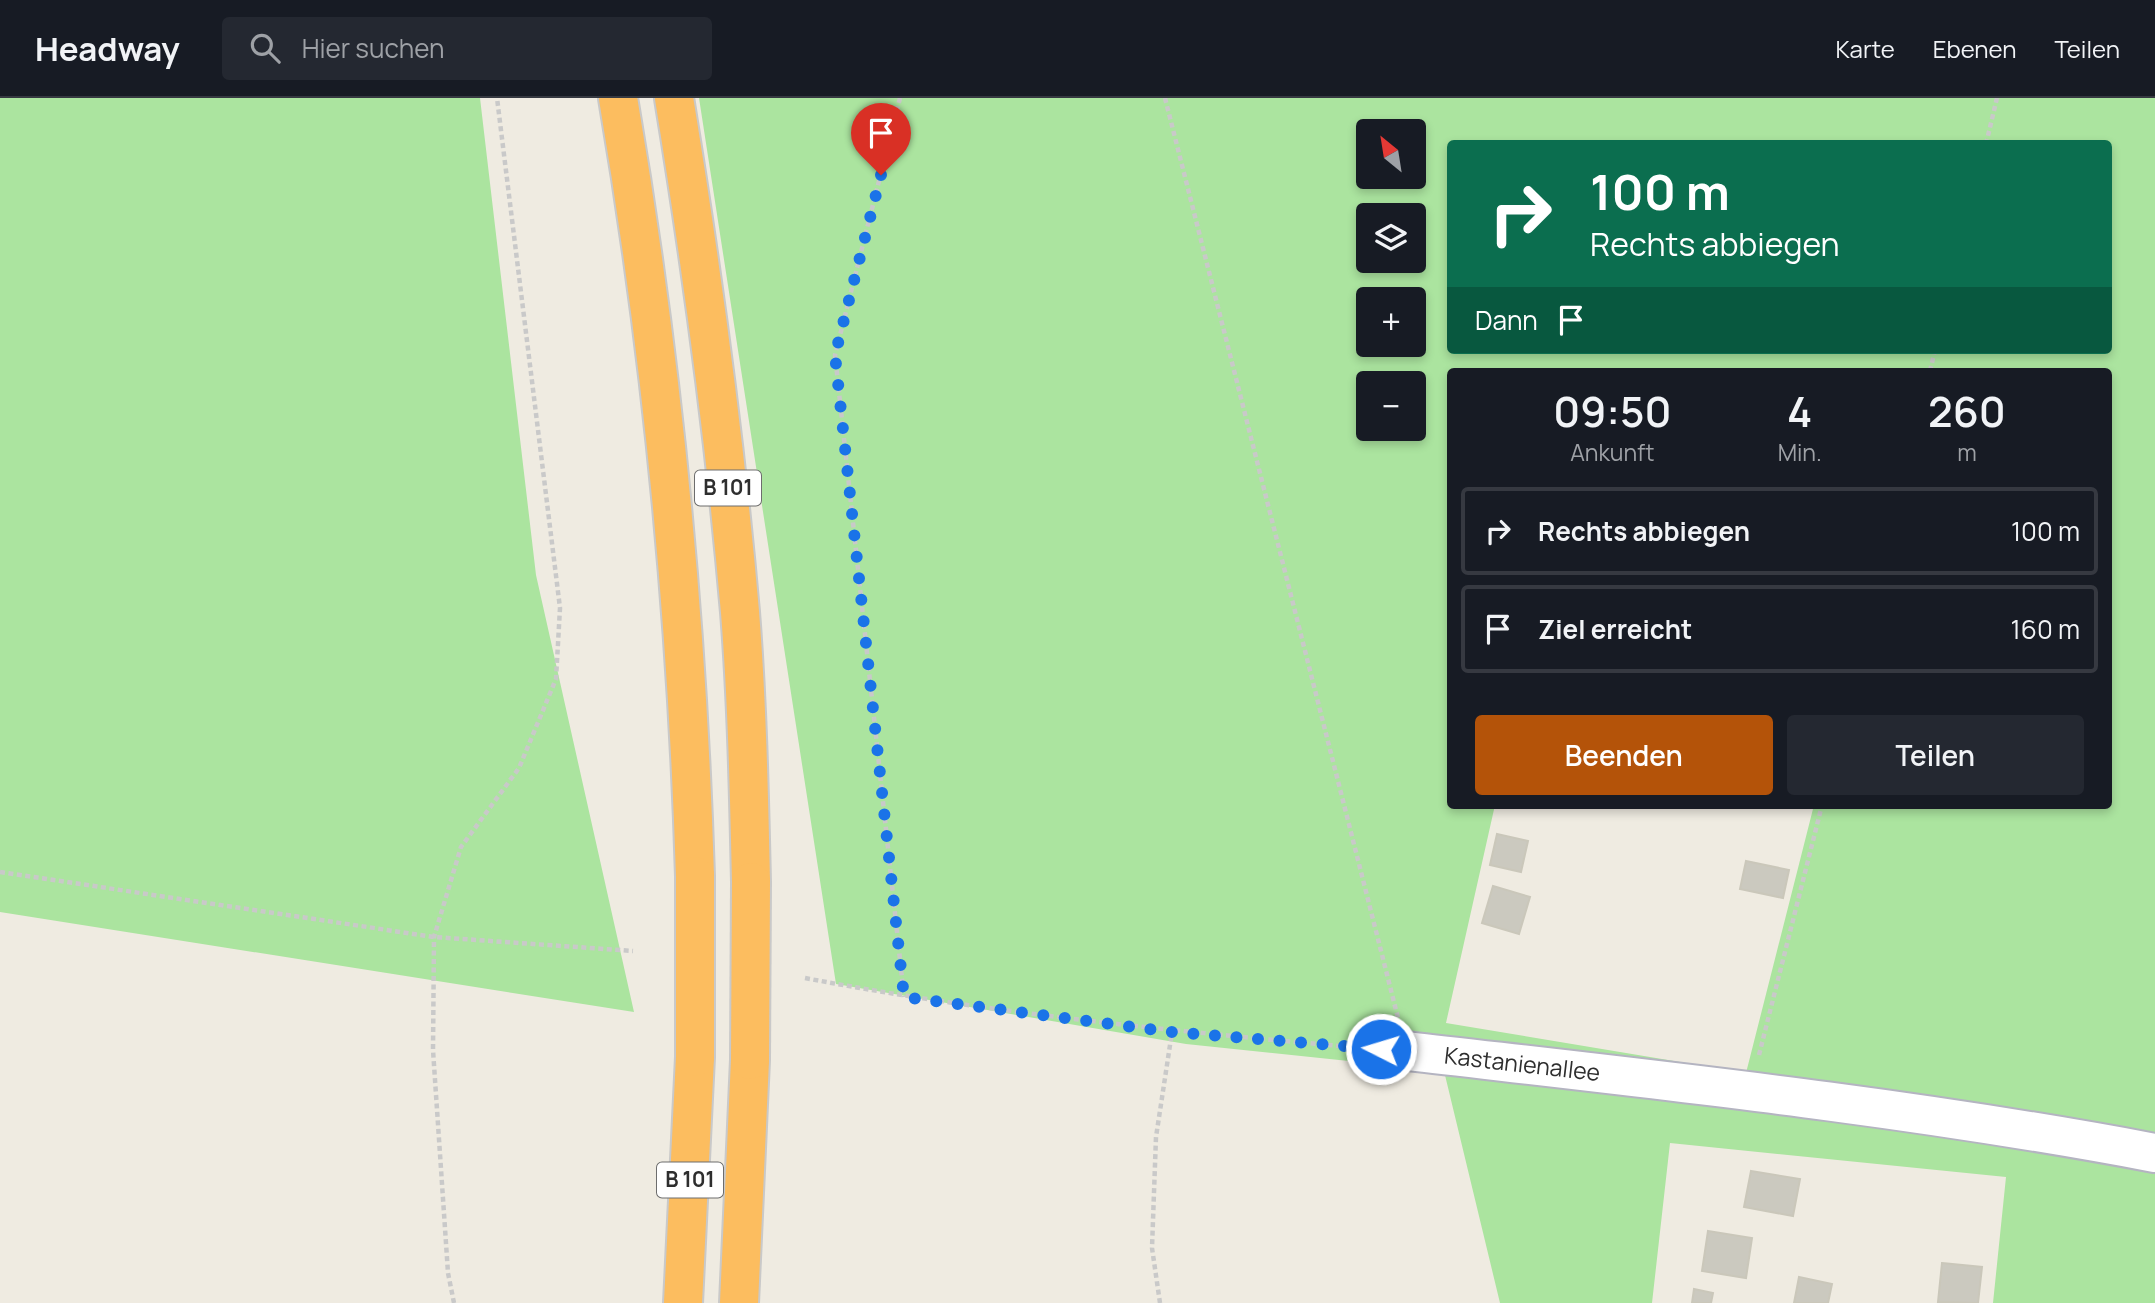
<!DOCTYPE html>
<html lang="de">
<head>
<meta charset="utf-8">
<style>
	body { margin:0; font-family:Manrope,sans-serif; background:#242831; color:#f1f3f6; height:100vh; display:flex; flex-direction:column; font-size:26px; white-space:nowrap }
	* { box-sizing:border-box; margin:0 }
	p { font-size:23px; color:#9ea1a6 }
	.icon { flex:none; width:38px; height:38px; fill:none; stroke:currentColor; stroke-width:2; stroke-linecap:round; stroke-linejoin:round }
	.map { position:relative; flex:1; overflow:hidden }
	.panel { position:absolute; left:1447px; top:270px; width:665px; height:441px; display:flex; flex-direction:column; background:#171b24; border-radius:7px; box-shadow:0 4px 10px #0003 }
	.panel>* { flex:none }
	.banner { position:absolute; left:1447px; top:42px; width:665px; height:214px; border-radius:7px; box-shadow:0 4px 10px #0003; background:#0b6e4f; color:#fff; overflow:hidden }
	.needle { width:46px; rotate:330deg }
	.fabs { position:absolute; left:1356px; top:21px; display:grid; gap:14px }
	.fabs a { display:grid; place-items:center; width:70px; height:70px; border-radius:7px; background:#171b24; box-shadow:0 4px 10px #0003; font-size:35px }
	.pin { position:absolute; display:grid; place-items:center; width:60px; height:60px; color:#fff; margin:-72px -30px; border-radius:50% 50% 50% 0; rotate:-45deg; box-shadow:0 0 7px #0007 }
	.pin .icon { rotate:45deg }
	.me { position:absolute; width:77px; margin:-38px; rotate:275deg; stroke-linejoin:round; filter:drop-shadow(0 0 5px #0008) }
	.turn { display:flex; align-items:center; gap:24px; height:147px; padding:0 28px; font-size:32px }
	.turn .icon { width:91px; height:91px; stroke-width:2.5 }
	.turn b { display:block; font-size:49px; line-height:60px }
	.then { display:flex; align-items:center; height:66px; padding:0 28px; background:#0003; gap:14px; font-size:26px }
	.eta { display:flex; justify-content:space-evenly; align-items:center; height:119px; text-align:center }
	.eta b { font-size:42px; font-weight:600; line-height:49px }
	.primary-button { display:flex; gap:14px; margin-top:auto; padding:14px 28px }
	.primary-button a { flex:1; height:80px; border-radius:7px; background:#b45309; color:#fff; font-size:28px; font-weight:600; line-height:80px; text-align:center }
	.primary-button a+a { background:#242831; color:#f1f3f6 }
	ul { padding:0; list-style:none }
	li { display:flex; align-items:center; gap:21px; height:88px; margin:0 14px 10px; padding:0 14px; border:4px solid #363941; border-radius:7px }
	li div { flex:1 }
	li b { display:block; font-size:26px }
	li em { font-style:normal }
	header { display:flex; align-items:center; gap:42px; box-sizing:border-box; height:98px; padding:0 35px; background:#171b24; border-bottom:2px solid #363941 }
	header strong { font-size:33px }
	nav { display:flex; gap:38px; margin-inline-start:auto; font-size:24px }
	.search { width:490px; height:63px; background:#242831; display:flex; align-items:center; gap:18px; box-sizing:border-box; padding:0 24px; border-radius:7px; color:#9ea1a6; font-size:26px }
	.map>svg:first-child { display:block }
</style>
</head>
<body>
<header>
<strong>Headway</strong>
<div class="search"><svg class="icon" aria-label="search" viewBox="0 0 24 24"><circle cx="10" cy="10" r="6"/><path d="M15 15l6 6"/></svg>Hier suchen</div>
<nav><a>Karte</a><a>Ebenen</a><a>Teilen</a></nav>
</header>
<div class="map">
<svg width="2155" height="1205" viewBox="0 0 2155 1205">
	<rect width="100%" height="100%" fill="#efebe1"/>
	<!-- green -->
	<g fill="#abe49f" fill-rule="evenodd">
		<polygon points="0,0 480,0 536,477 634,914 0,814"/>
		<path d="M699,0H2155V1205H1993L2006,1079L1670,1045L1652,1205H1500L1444,973L1186,946L836,886ZM1368,33H1414V79H1368ZM1451,46H2109V252H1451ZM1368,117H1414V163H1368ZM1368,201H1414V247H1368ZM1451,273H2109V707H1814L1746,975L1446,925L1495,707H1451ZM1368,285H1414V331H1368Z"/>
	</g>
	<!-- building -->
	<g fill="#cbc9bf" stroke="#cac7ba" stroke-width="2">
		<polygon points="1497,736 1528,743 1521,774 1490,767"/>
		<polygon points="1746,763 1789,772 1783,800 1740,791"/>
		<polygon points="1493,788 1530,799 1519,836 1482,825"/>
		<polygon points="1751,1073 1800,1081 1793,1118 1744,1109"/>
		<polygon points="1708,1133 1752,1140 1746,1180 1702,1173"/>
		<polygon points="1942,1165 1982,1169 1978,1205 1938,1204"/>
		<polygon points="1799,1179 1832,1186 1828,1205 1794,1205"/>
		<polygon points="1694,1191 1713,1195 1711,1205 1692,1205"/>
	</g>
	<g fill="none" stroke-linecap="round" stroke-linejoin="round">
		<defs>
			<g id="minor">
				<path id="s1" d="M1407,953C1657,982 1907,1008 2155,1055"/>
			</g>
			<g id="highway">
				<path d="M618,0C662,258 687,517 695,778"/>
				<path d="M674,0C702,171 725,342 740,514C747,603 749,694 751,784"/>
				<polyline points="683,1205 695,959"/>
				<polyline points="739,1205 750,962"/>
			</g>
		</defs>
		<!-- minor casing -->
		<use href="#minor" stroke="#b4b4c1" stroke-width="42"/>
		<!-- highway casing -->
		<use href="#highway" stroke="#c9c9c9" stroke-width="42"/>
		<!-- path -->
		<g stroke="#c9c9c9" stroke-width="4.5" stroke-dasharray="5 3.5" stroke-linecap="butt">
			<polyline points="900,0 835,257 904,899"/>
			<polyline points="1165,0 1398,920"/>
			<polyline points="1986,46 1997,0"/>
			<polyline points="1930,273 1935,252"/>
			<polyline points="0,774 434,839 633,853"/>
			<path d="M805,880C993,916 1183,934 1373,951"/>
			<polyline points="1759,957 1822,707"/>
			<polyline points="454,1205 448,1175 433,952 434,839 461,749 519,670 556,581 560,510 497,0"/>
			<polyline points="1160,1205 1152,1150 1156,1039 1172,934"/>
		</g>
		<!-- minor -->
		<use href="#minor" stroke="#fff" stroke-width="38"/>
		<!-- highway -->
		<use href="#highway" stroke="#fcbd5f" stroke-width="38"/>
		<defs>
			<g id="highway-bridge">
				<polyline points="695,778 695,959"/>
				<polyline points="750,962 751,784"/>
			</g>
		</defs>
		<!-- highway-bridge casing -->
		<use href="#highway-bridge" stroke="#c9c9c9" stroke-width="42" stroke-linecap="butt"/>
		<!-- highway-bridge -->
		<use href="#highway-bridge" stroke="#fcbd5f" stroke-width="38"/>
	</g>
	<g fill="none" stroke-linecap="round" stroke-linejoin="round">
		<!-- route -->
		<polyline stroke="#1a73e8" stroke-width="12" stroke-dasharray="0 21.6" points="881,77 835,257 904,899 1172,934 1381,951"/>
	</g>
	<g text-anchor="middle" stroke-width="5" stroke-linejoin="round" paint-order="stroke">
		<!-- shield labels -->
		<g fill="#fff" stroke="#6d6d6d" stroke-width="2">
			<rect x="695" y="372.5" width="66" height="35" rx="5"/>
			<rect x="657" y="1064.5" width="66" height="35" rx="5"/>
		</g>
		<g font-size="21" font-weight="bold" fill="#2e2e2e">
			<text x="728" y="397">B 101</text>
			<text x="690" y="1089">B 101</text>
		</g>
		<!-- street labels -->
		<g font-size="23" fill="#2e2e2e" stroke="#fff">
			<text dy="8" stroke="none"><textPath href="#s1" startOffset="116">Kastanienallee</textPath></text>
		</g>
	</g>
</svg>
<div class="fabs">
<a><svg class="needle" viewBox="-14 -14 28 28"><path d="M0-13l5 13h-10z" fill="#e53935"/><path d="M0 13l5-13h-10z" fill="#9ea1a6"/></svg></a>
<a><svg class="icon" aria-label="layers" viewBox="0 0 24 24"><path d="M12 4l9 5-9 5-9-5zM3 14l9 5 9-5"/></svg></a>
<a>+</a>
<a>−</a>
</div>
<div class="pin" style="left:881px;top:77px;background:#d93025"><svg class="icon" aria-label="arrive" viewBox="0 0 24 24"><path d="M6 21V4h12l-3 4 3 4H6"/></svg></div>
<svg class="me" style="left:1381px;top:951px" viewBox="-20 -20 40 40"><circle r="17" fill="#1a73e8" stroke="#fff" stroke-width="3"/><path d="M0-11L8 9 0 5-8 9z" fill="#fff"/></svg>
<div class="banner">
<div class="turn"><svg class="icon" aria-label="right" viewBox="0 0 24 24"><path d="M7 20v-9h11M14 6l5 5-5 5"/></svg><div><b>100 m</b>Rechts abbiegen</div></div>
<div class="then">Dann<svg class="icon" aria-label="arrive" viewBox="0 0 24 24"><path d="M6 21V4h12l-3 4 3 4H6"/></svg></div>
</div>
<section class="panel">
<div class="eta">
<div><b>09:50</b><p>Ankunft</p></div>
<div><b>4</b><p>Min.</p></div>
<div><b>260</b><p>m</p></div>
</div>
<ul>
<li><svg class="icon" aria-label="right" viewBox="0 0 24 24"><path d="M7 20v-9h11M14 6l5 5-5 5"/></svg><div><b>Rechts abbiegen</b></div><em>100 m</em></li>
<li><svg class="icon" aria-label="arrive" viewBox="0 0 24 24"><path d="M6 21V4h12l-3 4 3 4H6"/></svg><div><b>Ziel erreicht</b></div><em>160 m</em></li>
</ul>
<div class="primary-button"><a>Beenden</a><a>Teilen</a></div>
</section>
</div>
</body>
</html>
